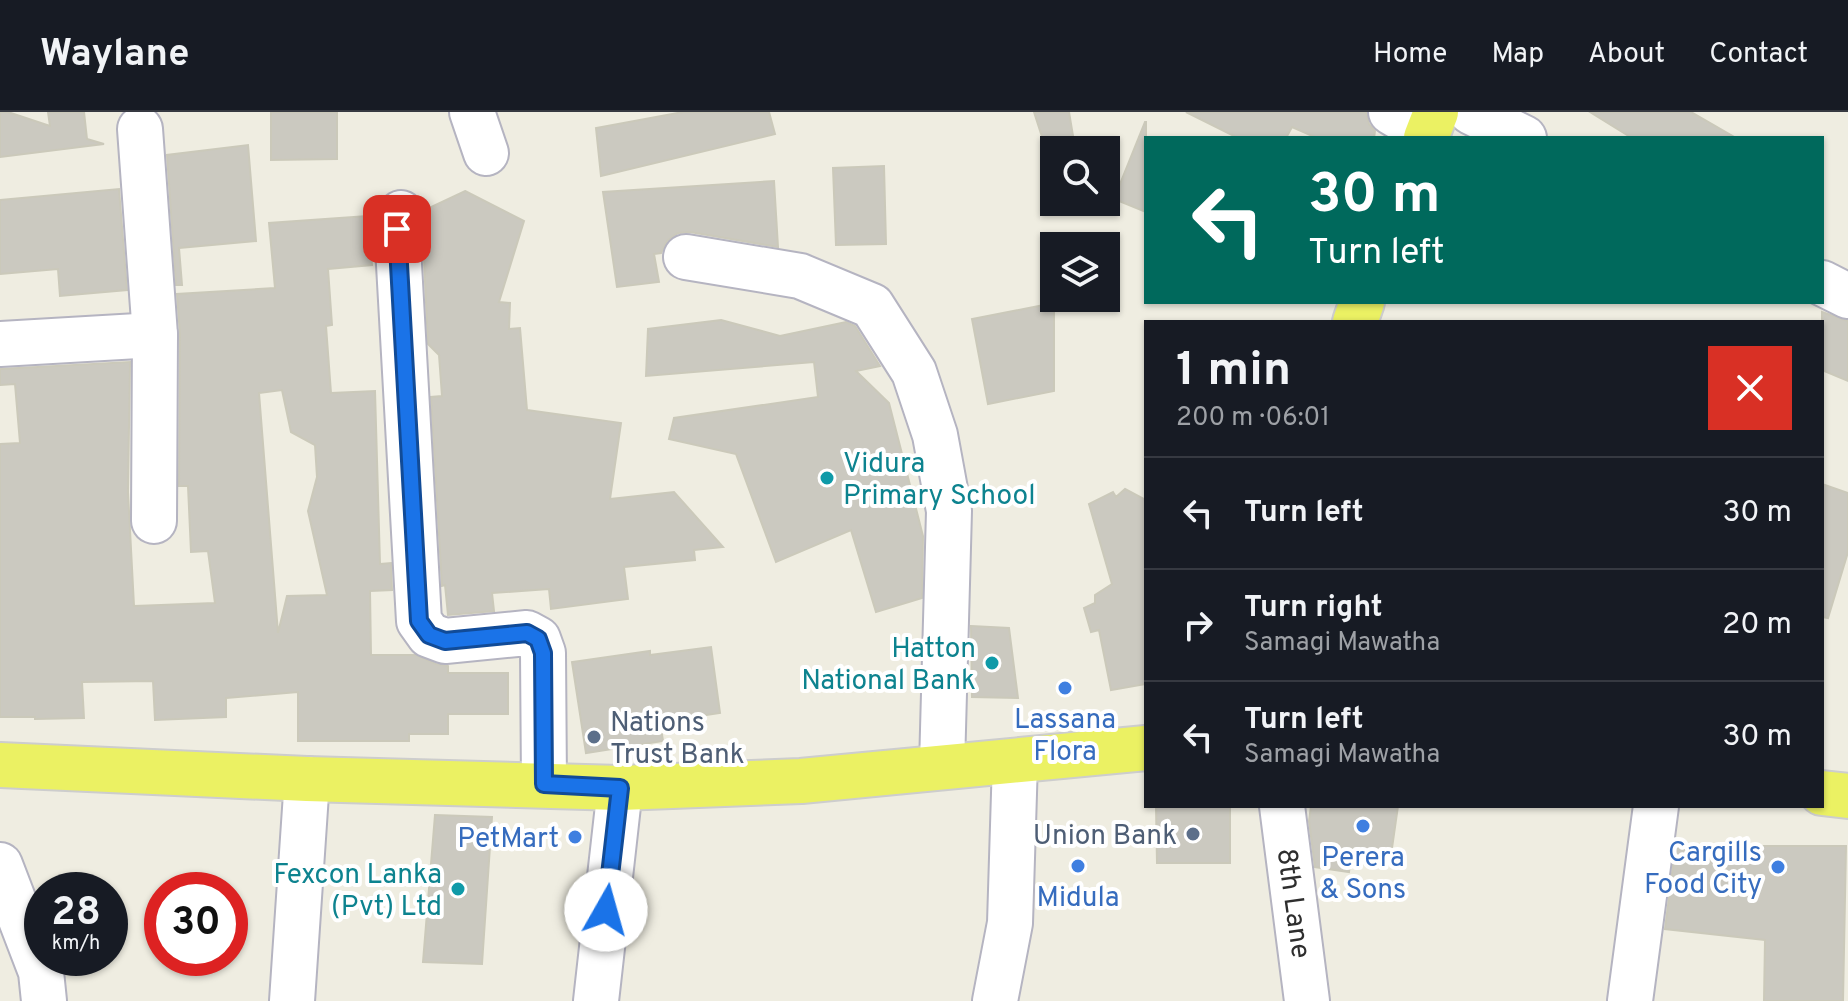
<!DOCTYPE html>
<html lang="en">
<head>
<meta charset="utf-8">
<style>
	body { margin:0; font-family:Overpass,sans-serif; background:#20242c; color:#f1f3f6; height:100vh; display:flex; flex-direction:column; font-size:30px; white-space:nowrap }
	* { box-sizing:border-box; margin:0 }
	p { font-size:26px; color:#9ea1a6 }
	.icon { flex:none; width:44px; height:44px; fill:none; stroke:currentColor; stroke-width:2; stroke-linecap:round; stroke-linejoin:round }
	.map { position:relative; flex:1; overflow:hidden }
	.side { position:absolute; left:1144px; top:208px; width:680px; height:488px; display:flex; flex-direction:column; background:#171b24; border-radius:0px; box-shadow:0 2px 6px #0004 }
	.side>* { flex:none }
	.guide { position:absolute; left:1144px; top:24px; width:680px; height:168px; border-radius:0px; box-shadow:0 2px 6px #0004; background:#00695c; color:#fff; overflow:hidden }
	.buttons { position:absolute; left:1040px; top:24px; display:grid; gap:16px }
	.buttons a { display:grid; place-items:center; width:80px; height:80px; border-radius:0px; background:#171b24; box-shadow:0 2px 6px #0004; font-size:40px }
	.speed { position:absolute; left:24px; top:760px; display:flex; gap:16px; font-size:40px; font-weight:700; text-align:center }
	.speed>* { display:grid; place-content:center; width:104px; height:104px; border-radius:50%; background:#171b24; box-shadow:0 2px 6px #0004; line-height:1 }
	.speed small { font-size:20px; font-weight:400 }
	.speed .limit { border:12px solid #d22; background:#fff; color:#111 }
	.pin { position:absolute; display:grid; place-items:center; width:68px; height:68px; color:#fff; margin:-34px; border-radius:16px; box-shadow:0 4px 12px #0006 }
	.me { position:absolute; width:88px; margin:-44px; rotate:7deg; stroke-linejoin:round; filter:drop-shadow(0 0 6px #0008) }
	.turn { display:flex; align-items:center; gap:28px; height:168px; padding:0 32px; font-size:36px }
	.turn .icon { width:104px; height:104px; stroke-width:2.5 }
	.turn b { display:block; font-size:56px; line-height:68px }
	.round { display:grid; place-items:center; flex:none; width:84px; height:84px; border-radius:0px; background:#20242c }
	.summary { display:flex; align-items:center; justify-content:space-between; height:136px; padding:0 32px }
	h1 { font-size:48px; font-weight:700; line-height:60px }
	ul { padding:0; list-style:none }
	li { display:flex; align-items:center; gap:24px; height:112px; padding:0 32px; border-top:2px solid #363941 }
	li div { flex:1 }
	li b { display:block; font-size:30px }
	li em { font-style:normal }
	header { display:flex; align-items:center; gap:48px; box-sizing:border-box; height:112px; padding:0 40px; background:#171b24; border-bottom:2px solid #363941 }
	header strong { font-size:38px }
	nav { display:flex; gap:44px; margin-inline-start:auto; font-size:28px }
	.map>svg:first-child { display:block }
</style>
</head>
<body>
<header>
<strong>Waylane</strong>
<nav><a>Home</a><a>Map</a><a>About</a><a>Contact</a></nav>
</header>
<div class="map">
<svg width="1848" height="889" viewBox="0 0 1848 889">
	<rect width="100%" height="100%" fill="#efede1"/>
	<!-- building -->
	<g fill="#cbc9c0" stroke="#cbc9ba" stroke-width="2" fill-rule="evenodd">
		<polygon points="0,0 8,0 50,14 48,0 84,0 87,27 104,32 0,45"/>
		<polygon points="271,0 337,0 337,47 271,48"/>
		<polygon points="683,0 769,0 775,22 601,64 596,16"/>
		<polygon points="1034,0 1069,0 1073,24 1043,28"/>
		<polygon points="1186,0 1366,0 1369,12 1375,19 1374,26 1317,26 1292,15 1286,26 1238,26"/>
		<polygon points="1590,0 1691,0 1736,26 1632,26"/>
		<polygon points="1145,10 1146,10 1146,100 1114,87"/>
		<polygon points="248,33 256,129 179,136 182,173 176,173 167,43"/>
		<polygon points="884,54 886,132 836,133 833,56"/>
		<polygon points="774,69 778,135 690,120 678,121 667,129 661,141 654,142 659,170 617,175 603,80"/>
		<polygon points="119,77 127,178 60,184 58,157 0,162 0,88"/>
		<polygon points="465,79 524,109 499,190 510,191 509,217 520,216 527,298 621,311 610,387 674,380 723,435 694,438 695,448 624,455 628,487 551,497 549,477 492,481 494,499 448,503 445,473 442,474 431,285 442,284 439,243 428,232 424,148 430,131 424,111 425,98"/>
		<path d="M367,104L372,153L328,157L332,213L326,214L331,281L375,279L380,452L391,451L392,478L370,479L371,543H416L436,552L448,554V561H508V602H448V622H409V629H298V580L226,586V605L155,608L153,569L82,570L84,606L35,607V605H0V332L20,331L15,272L0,273V257L130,250L128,380L134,494L215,491L208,439L191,440L188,374H179L180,223L177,182L275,176L269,111ZM282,278L291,320L315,333L317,365L308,399L327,483L287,484L278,521L259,281Z"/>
		<polygon points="1054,191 1054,279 988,292 972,207"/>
		<polygon points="1822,200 1848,209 1848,269 1822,258"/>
		<polygon points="721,208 780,224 846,210 855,214 880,254 856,259 889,291 923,424 922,486 876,500 851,418 776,450 736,342 669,327 674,306 818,285 814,250 646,264 648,217"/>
		<polygon points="1822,372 1848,381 1848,440 1828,506 1822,505"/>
		<polygon points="1125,377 1146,388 1146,572 1111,578 1099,518 1091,520 1084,496 1095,491 1095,483 1112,472 1089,392 1113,380 1116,385"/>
		<polygon points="971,514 1009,516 1018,586 972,585"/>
		<polygon points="711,535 720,601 660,610 663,629 586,641 572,550 650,539 650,543"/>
		<polygon points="1156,694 1230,694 1230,751 1157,751"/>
		<polygon points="1311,694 1398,694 1391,743 1352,737 1349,760 1315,755 1309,709"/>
		<polygon points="435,703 492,705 482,852 423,850"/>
		<polygon points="1676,730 1727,739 1727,734 1846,734 1843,889 1764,889 1765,828 1665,817"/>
	</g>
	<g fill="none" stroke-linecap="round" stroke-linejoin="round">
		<defs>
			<g id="minor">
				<polyline points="472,0 486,41"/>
				<polyline points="1391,0 1428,22"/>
				<polyline points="1471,0 1524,26"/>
				<polyline points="140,17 155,223 154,409"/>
				<polyline points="401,101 397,117 419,509 429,523 445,529 527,521 538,527 543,541 544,672"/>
				<polyline points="686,145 800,164 872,194 914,260 935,323 949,399 942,654"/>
				<polyline points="1822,171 1848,184"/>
				<polyline points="0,232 155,223"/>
				<polyline points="1282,694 1307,889"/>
				<polyline points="0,753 41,860 44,889"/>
				<polyline points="292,889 307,667"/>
				<polyline points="596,889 620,676"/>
				<polyline points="995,889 1010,811 1015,649"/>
				<polyline points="1630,889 1656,694"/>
			</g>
			<g id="major">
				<polyline points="1426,26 1436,0"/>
				<polyline points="1355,210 1362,190"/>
				<polyline points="0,653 307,667 620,676 801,669 1146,636"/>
				<polyline points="1822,681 1848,684"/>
			</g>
		</defs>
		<!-- minor casing -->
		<use href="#minor" stroke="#b5b4c1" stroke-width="48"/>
		<!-- major casing -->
		<use href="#major" stroke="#cdcdcd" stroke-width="48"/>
		<!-- minor -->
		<use href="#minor" stroke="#fff" stroke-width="44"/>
		<!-- major -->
		<use href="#major" stroke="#ebf163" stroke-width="44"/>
	</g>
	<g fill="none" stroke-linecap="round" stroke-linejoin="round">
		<defs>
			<polyline id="route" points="397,117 419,509 429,523 445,529 527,521 538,527 543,541 544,672 620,676 606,798"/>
		</defs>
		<!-- route casing -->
		<use href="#route" stroke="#114b97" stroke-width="20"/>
		<!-- route -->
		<use href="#route" stroke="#1a73e8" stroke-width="14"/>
	</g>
	<!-- markers -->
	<g fill="#0f9aa8" stroke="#fff" stroke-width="3">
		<circle cx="827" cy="366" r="8"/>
		<circle cx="992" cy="551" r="8"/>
		<circle cx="458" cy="777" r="8"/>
	</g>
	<g fill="#3f7fe0" stroke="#fff" stroke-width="3">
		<circle cx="1065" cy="576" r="8"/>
		<circle cx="1363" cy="714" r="8"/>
		<circle cx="575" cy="725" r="8"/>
		<circle cx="1078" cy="754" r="8"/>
		<circle cx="1778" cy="755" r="8"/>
	</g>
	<g fill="#5c6f8a" stroke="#fff" stroke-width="3">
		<circle cx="594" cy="625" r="8"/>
		<circle cx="1193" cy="722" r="8"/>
	</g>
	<g text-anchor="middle" stroke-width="8" stroke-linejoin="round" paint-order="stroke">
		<!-- culture labels -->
		<g font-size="28" fill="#0d838f" stroke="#fff" text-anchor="end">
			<text x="843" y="360" text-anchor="start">Vidura<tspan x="843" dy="32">Primary School</tspan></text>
			<text x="976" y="545">Hatton<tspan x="976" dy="32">National Bank</tspan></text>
			<text x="442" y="771">Fexcon Lanka<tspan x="442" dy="32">(Pvt) Ltd</tspan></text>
		</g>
		<!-- shop labels -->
		<g font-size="28" fill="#366cbe" stroke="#fff">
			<text x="1065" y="616">Lassana<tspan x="1065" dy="32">Flora</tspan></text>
			<text x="559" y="735" text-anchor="end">PetMart</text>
			<text x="1762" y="749" text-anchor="end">Cargills<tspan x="1762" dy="32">Food City</tspan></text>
			<text x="1363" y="754">Perera<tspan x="1363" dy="32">&amp; Sons</tspan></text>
			<text x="1078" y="794">Midula</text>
		</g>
		<!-- service labels -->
		<g font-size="28" fill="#4e5e75" stroke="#fff" text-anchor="start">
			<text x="610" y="619">Nations<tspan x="610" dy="32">Trust Bank</tspan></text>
			<text x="1177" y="732" text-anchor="end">Union Bank</text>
		</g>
		<!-- street labels -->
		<g font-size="28" fill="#2e2e2e" stroke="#fff">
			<text transform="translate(1295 791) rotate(82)" y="10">8th Lane</text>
		</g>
	</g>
</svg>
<div class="buttons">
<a><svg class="icon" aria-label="search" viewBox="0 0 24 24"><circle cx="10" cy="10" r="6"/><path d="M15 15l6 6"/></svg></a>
<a><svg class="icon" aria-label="layers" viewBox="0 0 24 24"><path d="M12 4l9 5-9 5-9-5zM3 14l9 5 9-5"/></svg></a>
</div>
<div class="speed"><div>28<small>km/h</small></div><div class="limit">30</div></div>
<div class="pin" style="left:397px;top:117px;background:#d93025"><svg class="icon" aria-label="arrive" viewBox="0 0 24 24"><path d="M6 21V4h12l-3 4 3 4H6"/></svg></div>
<svg class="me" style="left:606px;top:798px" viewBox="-20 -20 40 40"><circle r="19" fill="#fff"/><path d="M0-13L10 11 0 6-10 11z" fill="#1a73e8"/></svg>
<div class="guide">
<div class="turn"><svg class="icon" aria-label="left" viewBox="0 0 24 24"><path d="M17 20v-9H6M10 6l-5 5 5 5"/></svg><div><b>30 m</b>Turn left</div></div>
</div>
<section class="side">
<div class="summary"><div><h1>1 min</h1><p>200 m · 06:01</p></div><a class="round" style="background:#d93025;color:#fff"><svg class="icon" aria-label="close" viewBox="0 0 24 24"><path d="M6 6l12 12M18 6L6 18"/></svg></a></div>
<ul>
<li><svg class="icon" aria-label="left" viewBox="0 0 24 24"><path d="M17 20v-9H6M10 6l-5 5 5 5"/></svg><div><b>Turn left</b></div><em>30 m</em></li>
<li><svg class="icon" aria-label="right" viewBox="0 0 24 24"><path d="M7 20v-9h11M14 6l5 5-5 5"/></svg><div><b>Turn right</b><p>Samagi Mawatha</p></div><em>20 m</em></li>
<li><svg class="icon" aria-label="left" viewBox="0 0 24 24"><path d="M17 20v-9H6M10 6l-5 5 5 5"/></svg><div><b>Turn left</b><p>Samagi Mawatha</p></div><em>30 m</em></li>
</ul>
</section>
</div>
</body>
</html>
